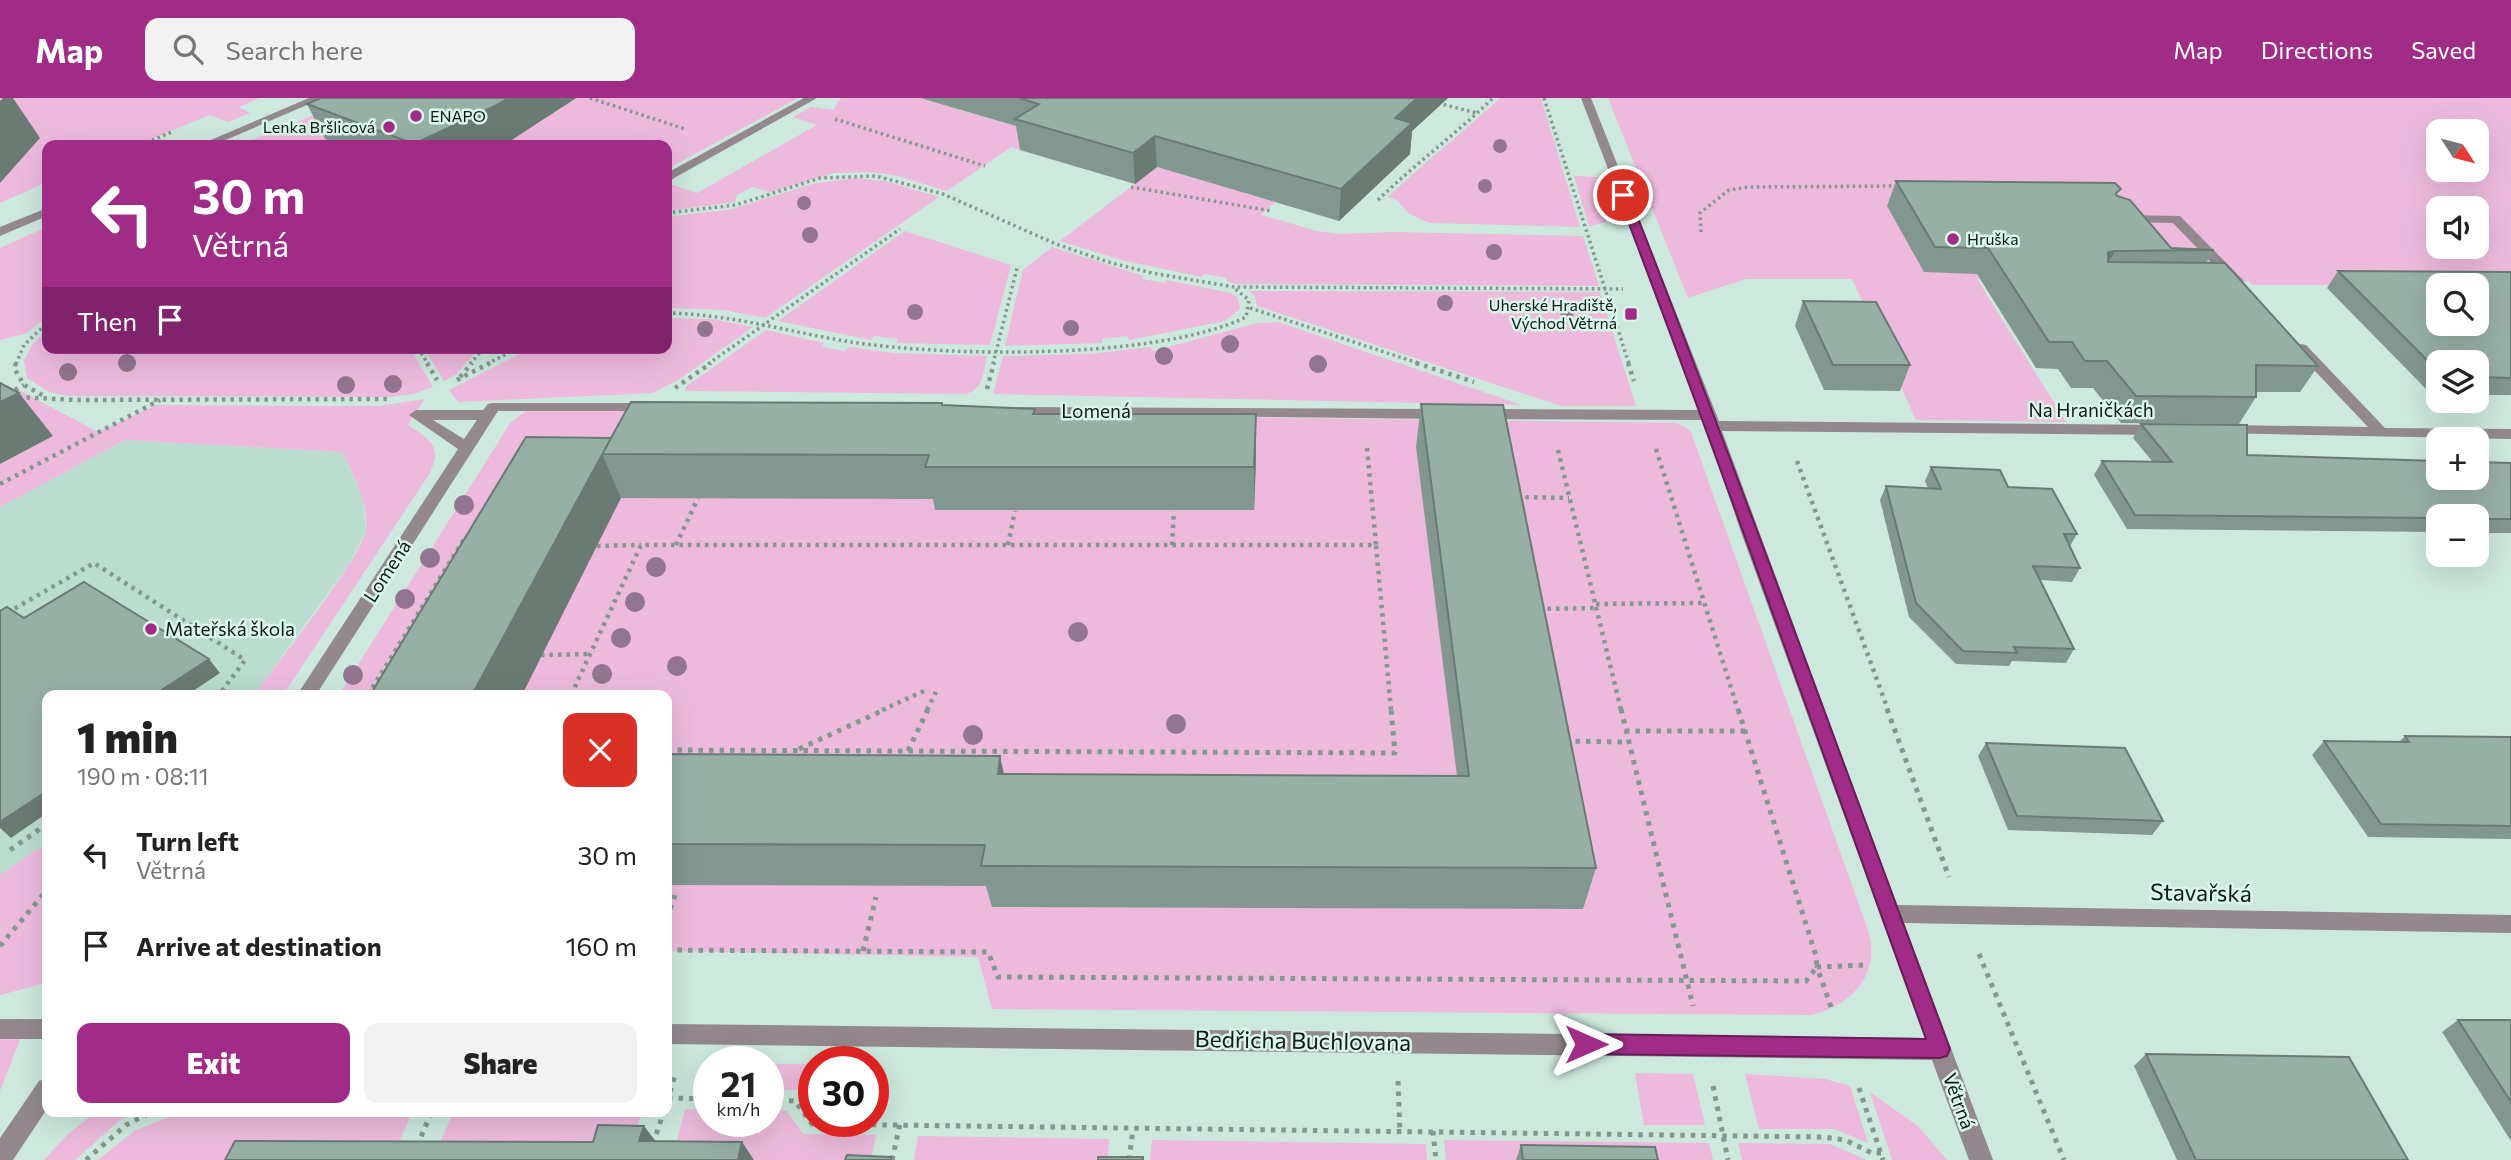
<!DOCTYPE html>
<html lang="en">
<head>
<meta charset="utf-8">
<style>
	body { margin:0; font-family:Commissioner,sans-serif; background:#f2f2f2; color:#222; height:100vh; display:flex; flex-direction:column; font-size:26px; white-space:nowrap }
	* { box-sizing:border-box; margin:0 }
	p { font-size:23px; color:#767676 }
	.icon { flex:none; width:38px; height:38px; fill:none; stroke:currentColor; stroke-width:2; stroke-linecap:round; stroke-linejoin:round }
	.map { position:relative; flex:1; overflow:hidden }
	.side { position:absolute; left:42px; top:592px; width:630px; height:427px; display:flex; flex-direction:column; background:#fff; border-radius:14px; box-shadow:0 7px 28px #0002 }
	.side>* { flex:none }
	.top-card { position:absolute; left:42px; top:42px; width:630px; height:214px; border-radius:14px; box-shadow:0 7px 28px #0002; background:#a12c87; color:#fff; overflow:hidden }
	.needle { width:46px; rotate:126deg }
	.buttons { position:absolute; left:2426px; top:21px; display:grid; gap:14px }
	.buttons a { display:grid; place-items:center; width:63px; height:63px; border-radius:14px; background:#fff; box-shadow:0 7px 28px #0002; font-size:35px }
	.speed { position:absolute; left:693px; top:948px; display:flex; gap:14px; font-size:35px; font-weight:700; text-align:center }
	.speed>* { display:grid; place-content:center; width:91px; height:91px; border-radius:50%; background:#fff; box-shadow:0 7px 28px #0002; line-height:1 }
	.speed small { font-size:18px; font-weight:400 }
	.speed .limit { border:10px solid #d22; background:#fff; color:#111 }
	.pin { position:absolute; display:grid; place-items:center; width:60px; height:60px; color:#fff; margin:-30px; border:4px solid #fff; border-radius:50%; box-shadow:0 2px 7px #0007 }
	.me { position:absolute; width:77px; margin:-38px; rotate:90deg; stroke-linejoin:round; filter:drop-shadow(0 0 5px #0008) }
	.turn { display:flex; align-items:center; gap:24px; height:147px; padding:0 35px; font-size:32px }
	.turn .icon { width:91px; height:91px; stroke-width:2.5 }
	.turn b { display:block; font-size:49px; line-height:60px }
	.then { display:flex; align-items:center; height:66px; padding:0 35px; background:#0003; gap:14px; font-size:26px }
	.round { display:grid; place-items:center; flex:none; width:74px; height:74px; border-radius:14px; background:#f2f2f2 }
	.summary { display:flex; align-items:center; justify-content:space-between; height:119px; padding:0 35px }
	h1 { font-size:42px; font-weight:800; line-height:52px }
	.primary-button { display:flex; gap:14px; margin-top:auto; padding:14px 35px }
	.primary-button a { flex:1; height:80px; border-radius:14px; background:#a12c87; color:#fff; font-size:28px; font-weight:800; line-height:80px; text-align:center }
	.primary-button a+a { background:#f2f2f2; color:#222 }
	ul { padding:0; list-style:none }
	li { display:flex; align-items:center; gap:21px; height:91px; padding:0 35px }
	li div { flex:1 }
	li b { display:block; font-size:26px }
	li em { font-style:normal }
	header { display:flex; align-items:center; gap:42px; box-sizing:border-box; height:98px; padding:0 35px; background:#a12c87; color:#fff }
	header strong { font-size:33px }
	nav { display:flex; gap:38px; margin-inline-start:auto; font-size:24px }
	.search { width:490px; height:63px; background:#f2f2f2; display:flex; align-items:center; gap:18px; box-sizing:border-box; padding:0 24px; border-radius:14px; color:#767676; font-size:26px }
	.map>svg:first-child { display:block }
</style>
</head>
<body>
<header>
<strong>Map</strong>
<div class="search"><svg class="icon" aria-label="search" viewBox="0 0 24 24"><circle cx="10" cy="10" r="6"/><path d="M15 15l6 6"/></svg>Search here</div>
<nav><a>Map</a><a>Directions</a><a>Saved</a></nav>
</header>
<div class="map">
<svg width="2511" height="1062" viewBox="0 0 2511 1062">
	<rect width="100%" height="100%" fill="#cde8dd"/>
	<!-- built -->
	<polygon fill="#baddcf" points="125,342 343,354 363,402 366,433 349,466 254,597 47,597 47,746 0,778 0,409"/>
	<!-- green -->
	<g fill="#edbadd" fill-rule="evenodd">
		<polygon points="0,0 260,0 239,9 250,15 228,24 210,17 137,47 47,47 47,84 0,105"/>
		<polygon points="356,0 798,0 667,71 667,47 240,47"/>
		<polygon points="841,0 920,0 1043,36 1020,52 1011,49 947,93 894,77 869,74 834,75 770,94 752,89 737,97 735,104 667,113 667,85 697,95 817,27 793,19 811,9 833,12"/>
		<path d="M1500,0H1541L1580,129L1429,125L1408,115L1397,102L1388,99C1424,64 1463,35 1500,0Z"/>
		<path d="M1608,0H2511V187H2253L2246,180L2248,184L1977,181L2066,324L1916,322L1852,181H1746L1688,200ZM2438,33H2476V72H2438ZM2438,110H2476V149H2438Z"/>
		<polygon points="1157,69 1275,104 1261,117 1317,133 1341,136 1394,134 1583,138 1599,188 1236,186 1226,183 1227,180 1204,176 1202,179 1121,162 1060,143"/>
		<polygon points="1574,78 1599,79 1613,116 1604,125 1589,128"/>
		<polygon points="854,80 885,83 939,99 765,220 724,212 667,210 667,119 732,111 812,86"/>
		<polygon points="47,129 47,219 27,235 0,242 0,150"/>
		<polygon points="905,133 1011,167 990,247 896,245 898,241 874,238 871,242 778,223"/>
		<polygon points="1052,149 1144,178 1142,181 1165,185 1167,182 1231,195 1238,200 1240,211 1225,223 1129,242 1127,238 1102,241 1102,245 1005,248 1023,172"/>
		<polygon points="1249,193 1600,194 1636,308 1561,308 1257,208 1255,198"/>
		<polygon points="667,220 712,221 753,229 678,282 653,295 458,304 449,292 531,250 667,250"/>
		<polygon points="1278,224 1522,307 993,296 1003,258 1088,256 1150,249 1153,253 1257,225"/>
		<polygon points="47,231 47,250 410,250 433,289 413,296 386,299 69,298 49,294 27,280 24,262 33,246"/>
		<path d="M766,232L824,245L822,249L845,253L849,249L893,255L987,258C983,274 984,292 965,296L686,293L685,290L691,285Z"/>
		<polygon points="424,250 479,250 457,276 444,283"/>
		<path d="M17,291L98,334L157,307L379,308L425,301L408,327C431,342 444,350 428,378L283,597H254C274,570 365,455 366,431C368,403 353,378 343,354L125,342L0,409V387L14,379L0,386V300Z"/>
		<path d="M530,310L1676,325C1684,328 1689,329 1692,337L1869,835C1880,877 1851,908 1811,917L992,911L978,859L667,853V597H339L511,324Z"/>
		<polygon points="47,745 47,885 0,897 0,777"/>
		<polygon points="0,931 24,931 0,993"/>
		<rect x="768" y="966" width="46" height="26"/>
		<polygon points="1635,975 1693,976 1705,1027 1644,1027"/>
		<polygon points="1745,976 1825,981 1850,988 1868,1045 1834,1031 1759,1031"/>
		<polygon points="1870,994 1918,1028 1947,1062 1892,1062"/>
		<polygon points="685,1011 709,1012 709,1024 768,1024 768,1012 787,1013 803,1036 876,1037 871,1062 672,1062"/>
		<polygon points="97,1013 136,1013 119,1023 75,1062 44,1062 68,1036"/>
		<polygon points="184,1013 413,1013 391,1062 98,1062 134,1033"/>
		<polygon points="454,1013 642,1013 627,1062 432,1062"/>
		<polygon points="918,1038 1109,1041 1108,1062 914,1062"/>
		<polygon points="1152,1042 1426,1046 1427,1062 1150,1062"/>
		<polygon points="1444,1042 1709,1045 1713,1062 1446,1062"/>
		<polygon points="1738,1045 1830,1046 1867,1062 1742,1062"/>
	</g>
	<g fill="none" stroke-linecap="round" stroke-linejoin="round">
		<!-- path-far2 -->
		<g stroke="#849890" stroke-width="3.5" stroke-dasharray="2.5 3.5" stroke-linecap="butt">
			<polyline points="590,0 685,31"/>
			<polyline points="1544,0 1629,266"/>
			<polyline points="1438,5 1477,15"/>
			<polyline points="835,21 985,68"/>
			<polyline points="141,47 174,33"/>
			<polyline points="1131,89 1272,113"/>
			<path d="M1378,102C1415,66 1456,36 1493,0"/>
			<polyline points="667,115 736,107 820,80 876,78 943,96 1056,146 1108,164 1152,175 1234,189 1623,191"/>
			<polyline points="1701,134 1700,115 1729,92 1748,89 1900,88"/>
			<polyline points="1250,210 1421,266"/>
			<path d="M667,215C730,216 789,234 851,244C949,259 1157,262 1246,219L1249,202L1234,190"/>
			<polyline points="418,250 428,266"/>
			<polyline points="16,266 24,247 47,225"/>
			<polyline points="470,266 484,250"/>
			<polyline points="487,266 518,250"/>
			<polyline points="708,266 900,131"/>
			<polyline points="993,266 1017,170"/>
		</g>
		<!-- path-far1 -->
		<g stroke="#849890" stroke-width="4.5" stroke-dasharray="3.5 5" stroke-linecap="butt">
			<polyline points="16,265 14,270 24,287 44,298"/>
			<polyline points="427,265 437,282"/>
			<polyline points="1416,265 1474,284"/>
			<polyline points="1628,265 1634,283"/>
			<polyline points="460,279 472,265"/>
			<polyline points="457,282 490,265"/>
			<polyline points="675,290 711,265"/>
			<polyline points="987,291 994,265"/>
			<polyline points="18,299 76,302 390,301"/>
			<polyline points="0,300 24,287"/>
			<polyline points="1367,350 1376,447"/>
			<polyline points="1656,351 1738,612"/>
			<polyline points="1558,352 1621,612"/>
			<polyline points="1797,363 1888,612"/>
			<polyline points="0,386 160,302"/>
			<polyline points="1517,399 1569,400"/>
			<polyline points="676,447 698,400"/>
			<polyline points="1008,447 1015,413"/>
			<polyline points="1172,447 1174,413"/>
			<polyline points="597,448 641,447"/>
			<polyline points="1596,506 1704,505"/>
			<polyline points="1539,511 1597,510"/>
			<polyline points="0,519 94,465 245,562 219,597"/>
			<polyline points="541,557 591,556"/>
			<polyline points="368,597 466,438"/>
			<polyline points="571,597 641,447 1376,447 1391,612"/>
			<polyline points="882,612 924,593"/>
			<polyline points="927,612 936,594"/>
		</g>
		<!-- path -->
		<g stroke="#849890" stroke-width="5" stroke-dasharray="4.5 6" stroke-linecap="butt">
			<polyline points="1621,611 1693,908"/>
			<polyline points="1887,611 1949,779"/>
			<polyline points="1625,633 1745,633"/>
			<polyline points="1565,643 1627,644"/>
			<polyline points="799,651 886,611"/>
			<polyline points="667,652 1395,655 1391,611"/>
			<polyline points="908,653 928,611"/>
			<polyline points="10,752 47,726"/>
			<polyline points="667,821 675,797"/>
			<polyline points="0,848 47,792"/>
			<polyline points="667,852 988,854 998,879 1806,883 1817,869 1816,858 1738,611"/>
			<polyline points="863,853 876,799"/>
			<polyline points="1979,856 2064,1062"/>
			<polyline points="1831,909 1817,869 1868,867"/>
			<polyline points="1398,983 1400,1035"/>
			<polyline points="1713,988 1728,1062"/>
			<polyline points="1859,990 1883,1062"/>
			<polyline points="668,1000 709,1001"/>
			<polyline points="768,1002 795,1003 812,1026 1823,1039 1845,1042 1872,1055 1881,1055"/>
			<polyline points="667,1004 676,974"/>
			<polyline points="1433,1033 1436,1062"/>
			<polyline points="653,1046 664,1013"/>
			<polyline points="417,1048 432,1013"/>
			<polyline points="86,1062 126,1027 154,1013"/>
			<polyline points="892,1062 900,1026"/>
			<polyline points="1129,1062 1133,1031"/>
		</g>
		<!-- minor -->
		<g fill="#92888e" fill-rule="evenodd">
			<polygon points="309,0 323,0 214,47 199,47"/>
			<polygon points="804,0 817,0 667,84 667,75"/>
			<polygon points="1581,0 1591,0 1719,323 2161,327 2169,332 2161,337 1722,333 1897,807 2511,817 2511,835 1904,825 1993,1062 1969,1062 1932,962 667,946 667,926 1925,940 1741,434 1703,322 1484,321 1477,316 1484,311 1700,312"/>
			<polygon points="47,110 47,118 0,138 0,129"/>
			<polygon points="2125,117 2180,118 2243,182 2241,185 2231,185 2173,125 2121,124 2121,118"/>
			<polygon points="2301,246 2306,247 2385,330 2511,331 2511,341 2219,335 2216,332 2224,327 2368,329 2296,253 2294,250"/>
			<path d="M493,305H651L658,309L651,313H498L316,597H297L458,351L409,317L416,312H483L488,306ZM433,322H477L464,341Z"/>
			<polygon points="1011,309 1442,311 1449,316 1442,321 1006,316 1004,313 1006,310"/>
			<rect x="0" y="921" width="47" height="20"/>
			<polygon points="47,980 47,1011 13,1062 0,1062 0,1040 39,983"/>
		</g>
	</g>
	<!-- trees -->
	<g fill="#927590">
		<circle cx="1500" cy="48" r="7"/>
		<circle cx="1485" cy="88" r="7"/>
		<circle cx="804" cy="105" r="7"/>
		<circle cx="810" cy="137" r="8"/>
		<circle cx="1494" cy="154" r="8"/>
		<circle cx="1445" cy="205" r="8"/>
		<circle cx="1567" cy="212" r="8"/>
		<circle cx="915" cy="214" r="8"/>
		<circle cx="1071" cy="230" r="8"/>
		<circle cx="705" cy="231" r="8"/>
		<circle cx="1230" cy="246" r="9"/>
		<circle cx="1164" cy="258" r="9"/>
		<circle cx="127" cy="265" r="9"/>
		<circle cx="1318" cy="266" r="9"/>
		<circle cx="68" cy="274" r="9"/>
		<circle cx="393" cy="286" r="9"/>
		<circle cx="346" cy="287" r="9"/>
		<circle cx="464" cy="407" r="10"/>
		<circle cx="430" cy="460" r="10"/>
		<circle cx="656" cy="469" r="10"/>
		<circle cx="405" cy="501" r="10"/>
		<circle cx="635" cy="504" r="10"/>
		<circle cx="1078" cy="534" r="10"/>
		<circle cx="621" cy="540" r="10"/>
		<circle cx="677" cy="568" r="10"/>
		<circle cx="602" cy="576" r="10"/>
		<circle cx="353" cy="577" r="10"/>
		<circle cx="1176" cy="626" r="10"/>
		<circle cx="973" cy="637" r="10"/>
	</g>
	<!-- wall -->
	<g fill="#82978f">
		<polygon points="321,0 576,0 510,43 501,47 342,47 325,41 307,6"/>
		<polygon points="920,0 1448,0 1412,33 1410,56 1339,123 1157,69 1135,86 1020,52 1016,28"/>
		<polygon points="1896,83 2117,98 2171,150 2214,152 2206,165 2318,268 2300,294 2256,294 2256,299 2239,326 2121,325 2093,290 2071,290 2058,271 2036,270 1977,176 1924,174 1887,108"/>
		<polygon points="2338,173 2511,174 2511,297 2476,297 2476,264 2438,264 2438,296 2431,296 2327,190"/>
		<polygon points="1803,203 1910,267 1900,293 1824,292 1795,228"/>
		<polygon points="1421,306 1596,770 1583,811 992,809 986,788 667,787 667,656 1004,676 1457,678 1416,349"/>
		<polygon points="943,307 1036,316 1256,360 1254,412 935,412 933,401 621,400 370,597 611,340"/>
		<polygon points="2141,326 2247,357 2511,365 2511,435 2476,435 2476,418 2438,418 2438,434 2127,431 2094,377 2102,363 2152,363 2133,340"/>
		<polygon points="1931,369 2008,389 2077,436 2070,448 2080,470 2072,484 2040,482 2074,551 2066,565 2012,563 2009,568 1956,566 1909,519 1880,402 1886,388 1928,390 1925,383"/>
		<polygon points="2405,638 2511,639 2511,741 2368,739 2312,657 2324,643 2399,644"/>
		<polygon points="1986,645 2163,723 2152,737 2008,732 1978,658"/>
		<polygon points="2458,922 2511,922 2511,1043 2442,934"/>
		<polygon points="2146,956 2408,1062 2177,1062 2134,968"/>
		<polygon points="1521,1047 1658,1062 1516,1062"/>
	</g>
	<!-- shaded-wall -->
	<g fill="#6a7b74">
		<polygon points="3,0 13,0 40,40 0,85 0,3"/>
		<polygon points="509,0 576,0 510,43 501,47 415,47 414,46"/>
		<polygon points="1417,0 1448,0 1412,33 1410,56 1339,123 1341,91 1395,20"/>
		<polygon points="1155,38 1157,69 1135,86 1133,55"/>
		<polygon points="2115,153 2101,178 2108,154"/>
		<polygon points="19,295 53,338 0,366 0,304"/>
		<polygon points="1256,316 1256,360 1254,412 1254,369"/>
		<polygon points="602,356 621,400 522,597 472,597"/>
		<polygon points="209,561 220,575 187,597 154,597"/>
		<polygon points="1000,658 1009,700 998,676"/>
		<polygon points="47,693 47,715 11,740 0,730 0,724"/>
		<polygon points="644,1028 670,1062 639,1043"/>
		<polygon points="742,1044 754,1062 738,1062"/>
	</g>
	<!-- building -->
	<g fill="#97b0a6" stroke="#6a7b74" stroke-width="2" fill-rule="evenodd">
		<polygon points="321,0 509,0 495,8 414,46 307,6"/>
		<polygon points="1019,0 1417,0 1395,20 1412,25 1341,91 1155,38 1133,55 1015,21 1039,6"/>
		<polygon points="1896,83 2115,85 2121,91 2116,95 2117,98 2130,102 2171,150 2214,152 2115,153 2108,154 2108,164 2225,165 2318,268 2256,267 2256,299 2136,298 2107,263 2085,263 2072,244 2049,244 1988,150 1935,149"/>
		<path d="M2338,173L2511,174V280L2476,279V264H2438V273ZM2438,187H2476V226H2438Z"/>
		<polygon points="1803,203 1876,204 1910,267 1833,267"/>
		<polygon points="0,285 19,295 0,304"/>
		<polygon points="631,304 942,305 942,307 1035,311 1033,316 1256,316 1254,369 925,369 929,357 602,356"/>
		<polygon points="1421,306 1503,307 1596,770 981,768 985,747 667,746 667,656 1000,658 998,676 1469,678"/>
		<polygon points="2141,326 2247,327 2247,357 2438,363 2438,380 2476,380 2476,364 2511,365 2511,421 2476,421 2476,418 2438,418 2438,420 2135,417 2102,363 2172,364"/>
		<polygon points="526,339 611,340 472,597 370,597"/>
		<polygon points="1931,369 2000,372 2008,389 2052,391 2077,436 2064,436 2080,470 2033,468 2074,551 2014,549 2017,555 1963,553 1916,505 1886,388 1941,391"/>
		<polygon points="84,484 209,561 154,597 47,597 47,693 0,724 0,513 7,509 24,520"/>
		<polygon points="2405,638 2511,639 2511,728 2381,726 2324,643 2409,644"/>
		<polygon points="1986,645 2125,650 2163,723 2017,718"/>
		<polygon points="2458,922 2511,922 2511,1004"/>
		<polygon points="2146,956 2349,959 2408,1062 2196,1062"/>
		<polygon points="598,1027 644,1028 639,1043 742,1044 738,1062 225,1062 235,1043 593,1044"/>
		<polygon points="1521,1047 1655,1049 1658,1062 1523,1062"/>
		<polygon points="847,1057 891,1059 891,1062 845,1062"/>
		<rect x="1098" y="1059" width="45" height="3"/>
	</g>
	<!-- route -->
	<path fill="#a12c87" stroke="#691d58" stroke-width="2" d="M1623,94L1629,97C1740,380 1843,666 1950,951L1947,958L1940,960L1586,956L1578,953L1575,946L1578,939L1586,936L1926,941C1824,660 1725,377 1618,97Z"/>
	<!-- markers -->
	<g fill="#a12c87" stroke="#daf5ea" stroke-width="2.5">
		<circle cx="416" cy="18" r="7"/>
		<circle cx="389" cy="29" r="7"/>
		<circle cx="1953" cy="141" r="7"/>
		<rect x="1624" y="209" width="14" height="14" rx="3.5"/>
		<circle cx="151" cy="531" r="7"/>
	</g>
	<g text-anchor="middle" stroke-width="5" stroke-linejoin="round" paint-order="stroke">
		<!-- far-poi labels -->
		<g font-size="16" fill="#101a16" stroke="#daf5ea" text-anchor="start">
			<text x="430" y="24">ENAPO</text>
			<text x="375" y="35" text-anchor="end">Lenka Bršlicová</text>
			<text x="1967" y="147">Hruška</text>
			<text x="1617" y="213" text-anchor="end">Uherské Hradiště,<tspan x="1617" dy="18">Východ Větrná</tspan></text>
		</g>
		<!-- street labels -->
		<g font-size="19" fill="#101a16" stroke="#daf5ea">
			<text x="2091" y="319">Na Hraničkách</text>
			<text x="1096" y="320">Lomená</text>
			<text transform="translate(387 473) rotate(-57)" y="7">Lomená</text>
			<text transform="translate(1959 1003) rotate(70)" y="7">Větrná</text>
		</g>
		<!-- poi labels -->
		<g font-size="19" fill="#101a16" stroke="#daf5ea" text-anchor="start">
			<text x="165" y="538">Mateřská škola</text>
		</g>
		<!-- near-street labels -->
		<g font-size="23" fill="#101a16" stroke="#daf5ea">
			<text transform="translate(2201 795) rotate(1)" y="8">Stavařská</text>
			<text transform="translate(1303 943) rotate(1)" y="8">Bedřicha Buchlovana</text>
		</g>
	</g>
</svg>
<div class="buttons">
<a><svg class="needle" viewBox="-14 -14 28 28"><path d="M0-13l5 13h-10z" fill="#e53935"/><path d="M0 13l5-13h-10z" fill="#767676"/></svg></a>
<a><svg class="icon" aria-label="sound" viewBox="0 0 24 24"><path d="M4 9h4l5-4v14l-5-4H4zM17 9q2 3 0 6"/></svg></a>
<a><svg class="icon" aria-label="search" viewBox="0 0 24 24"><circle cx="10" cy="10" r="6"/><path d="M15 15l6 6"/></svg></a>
<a><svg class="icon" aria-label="layers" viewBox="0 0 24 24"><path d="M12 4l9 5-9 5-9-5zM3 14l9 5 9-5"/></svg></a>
<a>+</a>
<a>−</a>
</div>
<div class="speed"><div>21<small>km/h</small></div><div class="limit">30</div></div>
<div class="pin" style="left:1623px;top:97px;background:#d93025"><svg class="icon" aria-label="arrive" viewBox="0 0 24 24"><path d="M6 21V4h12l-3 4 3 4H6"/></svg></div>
<svg class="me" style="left:1586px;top:946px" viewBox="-20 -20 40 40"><path d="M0-17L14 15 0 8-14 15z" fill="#a12c87" stroke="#fff" stroke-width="4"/></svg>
<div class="top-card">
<div class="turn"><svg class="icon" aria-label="left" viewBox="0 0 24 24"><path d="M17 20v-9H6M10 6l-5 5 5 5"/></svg><div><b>30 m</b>Větrná</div></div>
<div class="then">Then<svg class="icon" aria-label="arrive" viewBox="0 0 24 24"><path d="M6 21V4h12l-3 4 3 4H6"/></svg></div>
</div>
<section class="side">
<div class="summary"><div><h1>1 min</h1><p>190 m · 08:11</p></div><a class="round" style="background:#d93025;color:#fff"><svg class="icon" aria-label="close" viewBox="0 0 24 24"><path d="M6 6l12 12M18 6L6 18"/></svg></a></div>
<ul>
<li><svg class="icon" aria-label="left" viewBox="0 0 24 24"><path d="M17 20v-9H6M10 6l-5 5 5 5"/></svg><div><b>Turn left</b><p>Větrná</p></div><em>30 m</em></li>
<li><svg class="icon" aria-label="arrive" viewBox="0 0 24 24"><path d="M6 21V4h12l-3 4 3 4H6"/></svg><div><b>Arrive at destination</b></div><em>160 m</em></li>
</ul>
<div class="primary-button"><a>Exit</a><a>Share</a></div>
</section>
</div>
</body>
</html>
